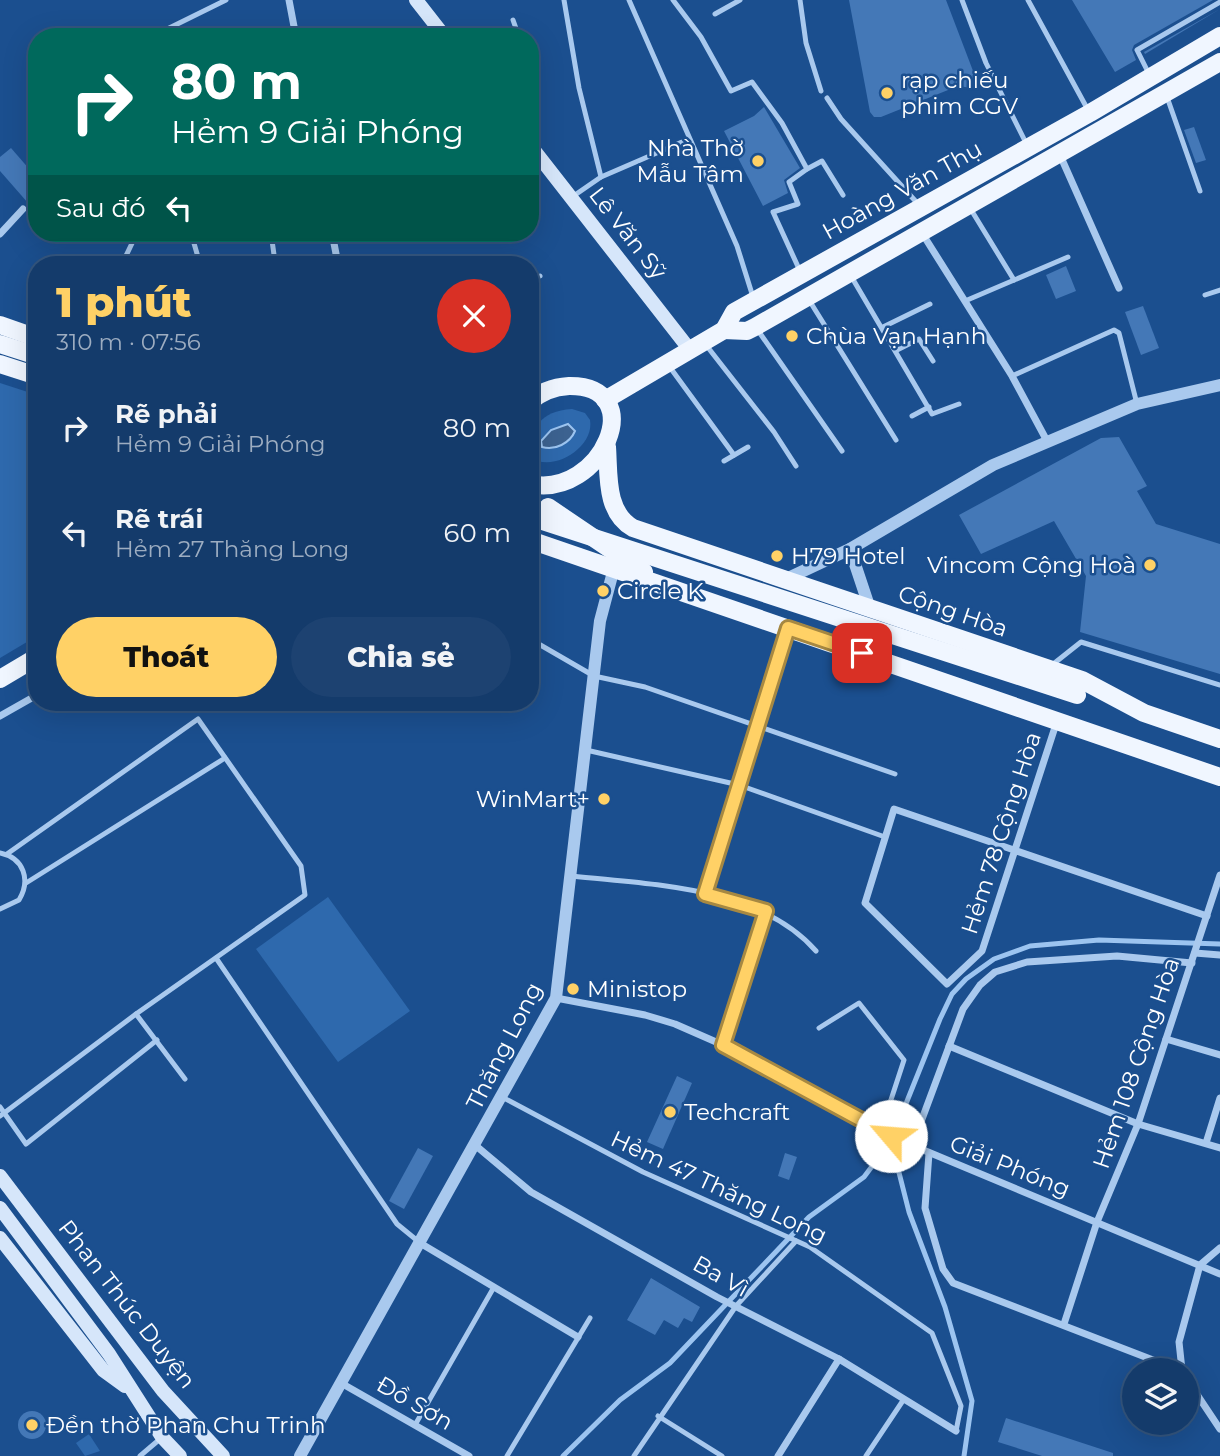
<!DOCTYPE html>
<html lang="vi">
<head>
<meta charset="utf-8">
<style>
	body { margin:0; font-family:Montserrat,sans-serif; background:#1d4271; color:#f1f3f6; height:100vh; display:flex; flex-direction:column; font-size:26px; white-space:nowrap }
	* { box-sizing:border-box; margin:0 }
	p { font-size:23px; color:#9dadc1 }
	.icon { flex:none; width:38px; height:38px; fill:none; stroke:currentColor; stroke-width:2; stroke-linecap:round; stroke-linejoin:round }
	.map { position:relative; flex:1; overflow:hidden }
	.details { position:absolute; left:28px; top:256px; width:511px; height:455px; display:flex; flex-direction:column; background:#143b6b; border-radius:28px; box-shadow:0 7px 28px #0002,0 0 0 2px #33557e }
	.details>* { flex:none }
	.guide { position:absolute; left:28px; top:28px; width:511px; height:214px; border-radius:28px; box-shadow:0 7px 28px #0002,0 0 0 2px #33557e; background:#00695c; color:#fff; overflow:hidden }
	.fabs { position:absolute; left:1122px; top:1358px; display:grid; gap:14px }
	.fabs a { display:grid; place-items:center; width:77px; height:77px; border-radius:50%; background:#143b6b; box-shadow:0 7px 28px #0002,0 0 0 2px #33557e; font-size:35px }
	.pin { position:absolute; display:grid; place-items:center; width:60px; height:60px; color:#fff; margin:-30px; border-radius:14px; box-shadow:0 4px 10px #0006 }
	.me { position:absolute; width:77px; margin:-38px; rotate:297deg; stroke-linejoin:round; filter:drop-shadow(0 0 5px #0008) }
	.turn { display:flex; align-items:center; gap:24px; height:147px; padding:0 28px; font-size:32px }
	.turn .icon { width:91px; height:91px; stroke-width:2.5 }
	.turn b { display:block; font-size:49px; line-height:60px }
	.then { display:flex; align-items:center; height:66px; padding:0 28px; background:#0003; gap:14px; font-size:26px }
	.round { display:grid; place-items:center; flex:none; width:74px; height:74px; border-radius:37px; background:#1d4271 }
	.summary { display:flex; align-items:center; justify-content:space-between; height:119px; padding:0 28px }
	h1 { font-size:42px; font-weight:800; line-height:52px; color:#ffd166 }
	.cta { display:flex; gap:14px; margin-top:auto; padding:14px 28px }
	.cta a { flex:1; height:80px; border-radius:42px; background:#ffd166; color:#111; font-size:28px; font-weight:800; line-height:80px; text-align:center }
	.cta a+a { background:#1d4271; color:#f1f3f6 }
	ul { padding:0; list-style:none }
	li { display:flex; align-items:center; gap:21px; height:105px; padding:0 28px }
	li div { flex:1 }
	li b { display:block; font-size:26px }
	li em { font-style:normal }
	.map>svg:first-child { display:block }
</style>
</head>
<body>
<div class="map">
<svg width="1220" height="1456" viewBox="0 0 1220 1456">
	<rect width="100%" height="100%" fill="#1b4f8f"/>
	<!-- green -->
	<g fill="#2e69ad">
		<polygon points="0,383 37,395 37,636 0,658"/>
		<path d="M572,409L585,413L590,420C595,447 552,474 530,457C530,428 540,411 572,409Z"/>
		<polygon points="328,897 410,1011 338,1062 256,949"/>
		<polygon points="89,1434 100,1451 85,1456 76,1443"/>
	</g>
	<!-- water -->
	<path fill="#3c6290" stroke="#9cc4f0" stroke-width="2" d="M568,424L575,431C570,443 555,451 542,447L541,441L551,430Z"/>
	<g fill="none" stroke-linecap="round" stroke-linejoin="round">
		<!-- stream -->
		<g stroke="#9cc4f0" stroke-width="5">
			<polyline points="891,1141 909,1212 945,1307 972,1401 964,1456"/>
			<polyline points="563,1456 620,1400 670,1363 809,1217 864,1177 891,1141 940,1019 952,994 966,979 994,959 1030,946 1099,940 1220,944"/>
		</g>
	</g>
	<!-- building -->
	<g fill="#4478b7">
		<polygon points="849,0 946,0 978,84 972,88 958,86 881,117 874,117 870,112"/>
		<polygon points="1072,0 1213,0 1134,45 1132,50 1136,60 1115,72"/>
		<polygon points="1220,9 1145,54 1144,52"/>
		<polygon points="764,107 800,168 784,180 788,193 763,206 724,131 754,116"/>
		<polygon points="1194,127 1206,160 1196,163 1184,130"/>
		<polygon points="11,148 37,178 37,196 28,203 0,171 0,157"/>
		<polygon points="1066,266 1076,291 1056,299 1046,275"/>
		<polygon points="1143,306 1159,348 1141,355 1125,312"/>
		<polygon points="1119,437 1147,486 1137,491 1156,524 1220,544 1220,674 1080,632 1086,576 1054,521 981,554 959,515 1101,438"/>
		<polygon points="677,1076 692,1083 663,1149 647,1142"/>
		<polygon points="418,1148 433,1156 404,1209 389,1201"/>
		<polygon points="785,1153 797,1157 789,1180 778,1176"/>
		<polygon points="651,1278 700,1307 692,1322 684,1318 678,1328 664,1320 655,1335 627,1320"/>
		<circle cx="32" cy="1425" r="14"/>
		<polygon points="1006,1418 1113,1453 1113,1456 1042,1456 998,1442"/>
	</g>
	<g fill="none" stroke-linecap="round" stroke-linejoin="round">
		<!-- service -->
		<g stroke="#a9c9ee" stroke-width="5">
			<polyline points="564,0 579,88 601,177"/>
			<polyline points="629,0 737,246 753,297"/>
			<polyline points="673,0 701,37 731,91 752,82 782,123 807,169 789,182 798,204 773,212 800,271"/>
			<polyline points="800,0 806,43 821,91"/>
			<polyline points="962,0 986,63 1027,145"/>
			<polyline points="1028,0 1088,110"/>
			<polyline points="715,14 740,0"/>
			<polyline points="513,20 519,37"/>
			<polyline points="151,37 226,0"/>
			<polyline points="1149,74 1137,50 1220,2"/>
			<polyline points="1167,97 1200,191"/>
			<polyline points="827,98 841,119 919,205"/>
			<polyline points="807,169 822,161 843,195"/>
			<polyline points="572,197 601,177 689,139"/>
			<polyline points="970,208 1014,280"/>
			<polyline points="191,233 198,257 212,264"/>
			<polyline points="271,233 275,262"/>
			<polyline points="443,233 444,236 460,233"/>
			<polyline points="122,264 137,233"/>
			<polyline points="273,264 336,256"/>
			<polyline points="851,276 932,414 959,404"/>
			<polyline points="530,280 540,276"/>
			<polyline points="1205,295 1220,290"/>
			<polyline points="809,300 896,440"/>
			<polyline points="965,301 1068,257"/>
			<polyline points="883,327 930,304"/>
			<polyline points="757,329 842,451"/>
			<polyline points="706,345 774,432 796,466"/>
			<polyline points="897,350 919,339 933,361"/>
			<polyline points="669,366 734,455"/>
			<polyline points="1012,376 1114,330 1119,333 1137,404"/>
			<polyline points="912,416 929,407"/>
			<polyline points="724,461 748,447"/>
			<polyline points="530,639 594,676 645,687 895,774"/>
			<polyline points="1052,665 1081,642 1220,685"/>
			<polyline points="586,750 739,785 885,837"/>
			<path d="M0,853C24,858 31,880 19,900L0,909"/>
			<path d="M572,876C652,885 759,886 816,951"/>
			<polyline points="26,883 225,758"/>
			<polyline points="705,894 787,630"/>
			<polyline points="216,958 397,1224 419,1242"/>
			<polyline points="136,1014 185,1079"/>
			<polyline points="819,1028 859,1003 904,1060 887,1112 873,1127"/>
			<polyline points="723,1045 766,911"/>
			<polyline points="502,1097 643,1172 810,1247 932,1333 961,1406 956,1431"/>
			<polyline points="0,1107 26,1144 157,1040"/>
			<polyline points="0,1116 136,1014 305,895 301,866 198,719 7,854"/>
			<polyline points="658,1416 722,1456"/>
			<polyline points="415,1425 494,1287"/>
			<polyline points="140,1456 160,1439"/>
			<polyline points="507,1456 590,1318"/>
			<polyline points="634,1456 736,1306 796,1241"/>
			<polyline points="866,1456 904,1399"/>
		</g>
		<!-- minor -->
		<g stroke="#a9c9ee" stroke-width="7">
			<polyline points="289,0 296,37"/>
			<polyline points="1060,155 1119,288"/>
			<polyline points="332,233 338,264"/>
			<polyline points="922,233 1012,376 1047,441"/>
			<polyline points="0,234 23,209"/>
			<polyline points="0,716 37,695"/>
			<polyline points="1057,721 982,951 947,984 865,903 894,809 1207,916"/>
			<polyline points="1195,953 1220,955"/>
			<polyline points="556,998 645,1015 675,1024 723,1045 909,1144 1220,1274"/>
			<polyline points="1166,1039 1220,1055"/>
			<polyline points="949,1046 1138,1124 1220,1148"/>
			<polyline points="1206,1143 1220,1098"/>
			<polyline points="475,1145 531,1192 717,1297 839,1359 956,1431"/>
			<polyline points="912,1146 963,1009 980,985 995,972 1027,962 1117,956 1192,963"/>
			<polyline points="929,1153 925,1208 943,1269 953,1283 1179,1370"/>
			<polyline points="420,1243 578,1337"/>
			<polyline points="1064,1324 1097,1222 1138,1124 1220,875"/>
			<polyline points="1182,1370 1179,1342 1200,1265 1220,1248"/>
			<polyline points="1186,1378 1220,1429"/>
			<polyline points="341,1383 469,1456"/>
			<polyline points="778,1456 839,1359"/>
		</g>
		<!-- tertiary -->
		<g stroke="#a9c9ee" stroke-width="12">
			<polyline points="850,549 870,609"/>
			<polyline points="784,580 850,549 993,465 1137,404 1220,385"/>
			<polyline points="300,1456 556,998 600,621 614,568"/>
		</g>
		<!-- secondary -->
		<g stroke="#d6e6fa" stroke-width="14">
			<polyline points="416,0 445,37"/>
			<polyline points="530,145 690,350"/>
			<polyline points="0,1176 163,1391 223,1456"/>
			<polyline points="0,1208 109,1354 162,1437 180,1456"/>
			<polyline points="0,1238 103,1370 125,1386"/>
		</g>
		<!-- primary -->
		<g stroke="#f0f6ff" stroke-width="18">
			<polyline points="0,325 37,338"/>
			<polyline points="724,330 747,331 755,327 1220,62"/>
			<polyline points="0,344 37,356"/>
			<polyline points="0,364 37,376"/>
			<polyline points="605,400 724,330 734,312 1090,113 1220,36"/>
			<path d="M530,402C541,391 554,387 569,386C651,385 602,499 530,484"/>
			<path d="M607,447C609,475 605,512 633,528L1082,680L1144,713L1220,739"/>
			<polyline points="548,507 644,572"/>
			<polyline points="530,540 1220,777"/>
			<polyline points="0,679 37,657"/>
		</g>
		<!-- primary-bridge -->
		<polyline stroke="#f0f6ff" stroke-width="18" points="530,517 1077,695"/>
	</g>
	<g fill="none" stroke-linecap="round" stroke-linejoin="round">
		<defs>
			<polyline id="route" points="862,653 788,628 705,894 766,911 723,1045 891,1136"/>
		</defs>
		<!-- route casing -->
		<use href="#route" stroke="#a68842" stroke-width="18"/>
		<!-- route -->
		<use href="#route" stroke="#ffd166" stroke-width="12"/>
	</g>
	<!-- markers -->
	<g fill="#ffd166" stroke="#1b4f8f" stroke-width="2.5">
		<circle cx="887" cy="93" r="7"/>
		<circle cx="758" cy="161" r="7"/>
		<circle cx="792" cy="336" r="7"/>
		<circle cx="777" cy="556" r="7"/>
		<circle cx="1150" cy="565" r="7"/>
		<circle cx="603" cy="591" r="7"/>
		<circle cx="604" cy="799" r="7"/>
		<circle cx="573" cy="989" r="7"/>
		<circle cx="670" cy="1112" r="7"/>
		<circle cx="32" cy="1425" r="7"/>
	</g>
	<g text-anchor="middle" stroke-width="5" stroke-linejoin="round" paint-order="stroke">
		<!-- poi labels -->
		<g font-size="23" fill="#fff" stroke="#1b4f8f" text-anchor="start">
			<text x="901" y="88">rạp chiếu<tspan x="901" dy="26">phim CGV</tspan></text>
			<text x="744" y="156" text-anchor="end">Nhà Thờ<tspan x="744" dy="26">Mẫu Tâm</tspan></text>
			<text x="806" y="344">Chùa Vạn Hạnh</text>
			<text x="791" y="564">H79 Hotel</text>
			<text x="1136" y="573" text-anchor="end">Vincom Cộng Hoà</text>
			<text x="617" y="599">Circle K</text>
			<text x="590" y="807" text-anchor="end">WinMart+</text>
			<text x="587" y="997">Ministop</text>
			<text x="684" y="1120">Techcraft</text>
			<text x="46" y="1433">Đền thờ Phan Chu Trinh</text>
		</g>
		<!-- street labels -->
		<g font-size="23" fill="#fff" stroke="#1b4f8f">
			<text transform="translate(902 190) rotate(-29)" y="8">Hoàng Văn Thụ</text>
			<text transform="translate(628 233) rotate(52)" y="8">Lê Văn Sỹ</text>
			<text transform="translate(953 611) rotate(19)" y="8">Cộng Hòa</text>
			<text transform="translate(1001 833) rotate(-72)" y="8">Hẻm 78 Cộng Hòa</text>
			<text transform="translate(504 1046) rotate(-63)" y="8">Thăng Long</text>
			<text transform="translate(1136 1063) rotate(-71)" y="8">Hẻm 108 Cộng Hòa</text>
			<text transform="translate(1010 1166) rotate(22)" y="8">Giải Phóng</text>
			<text transform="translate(719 1187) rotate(25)" y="8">Hẻm 47 Thăng Long</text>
			<text transform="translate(721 1276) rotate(29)" y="8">Ba Vì</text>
			<text transform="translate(127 1304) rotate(52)" y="8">Phan Thúc Duyện</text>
			<text transform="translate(415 1403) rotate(30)" y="8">Đồ Sơn</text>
		</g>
	</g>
</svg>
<div class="fabs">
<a><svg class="icon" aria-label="layers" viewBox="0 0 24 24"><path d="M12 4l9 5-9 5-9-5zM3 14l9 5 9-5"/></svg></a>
</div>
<div class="pin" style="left:862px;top:653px;background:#d93025"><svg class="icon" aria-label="arrive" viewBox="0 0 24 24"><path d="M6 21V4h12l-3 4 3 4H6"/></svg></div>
<svg class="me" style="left:891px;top:1136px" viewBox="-20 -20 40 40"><circle r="19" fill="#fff"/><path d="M0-13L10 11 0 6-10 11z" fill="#ffd166"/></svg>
<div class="guide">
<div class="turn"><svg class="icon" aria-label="right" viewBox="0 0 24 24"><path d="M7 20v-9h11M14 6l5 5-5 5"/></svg><div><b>80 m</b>Hẻm 9 Giải Phóng</div></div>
<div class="then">Sau đó<svg class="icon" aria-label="left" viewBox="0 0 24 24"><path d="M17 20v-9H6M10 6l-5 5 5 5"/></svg></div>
</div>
<section class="details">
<div class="summary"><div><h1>1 phút</h1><p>310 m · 07:56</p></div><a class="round" style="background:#d93025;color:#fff"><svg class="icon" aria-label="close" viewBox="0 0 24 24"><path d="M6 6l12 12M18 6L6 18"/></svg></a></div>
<ul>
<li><svg class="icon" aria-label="right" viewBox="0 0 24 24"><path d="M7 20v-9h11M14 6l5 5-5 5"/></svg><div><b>Rẽ phải</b><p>Hẻm 9 Giải Phóng</p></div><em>80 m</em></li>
<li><svg class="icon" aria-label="left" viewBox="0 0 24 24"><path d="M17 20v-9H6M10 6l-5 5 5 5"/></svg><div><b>Rẽ trái</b><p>Hẻm 27 Thăng Long</p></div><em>60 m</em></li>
</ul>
<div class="cta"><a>Thoát</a><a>Chia sẻ</a></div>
</section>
</div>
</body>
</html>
